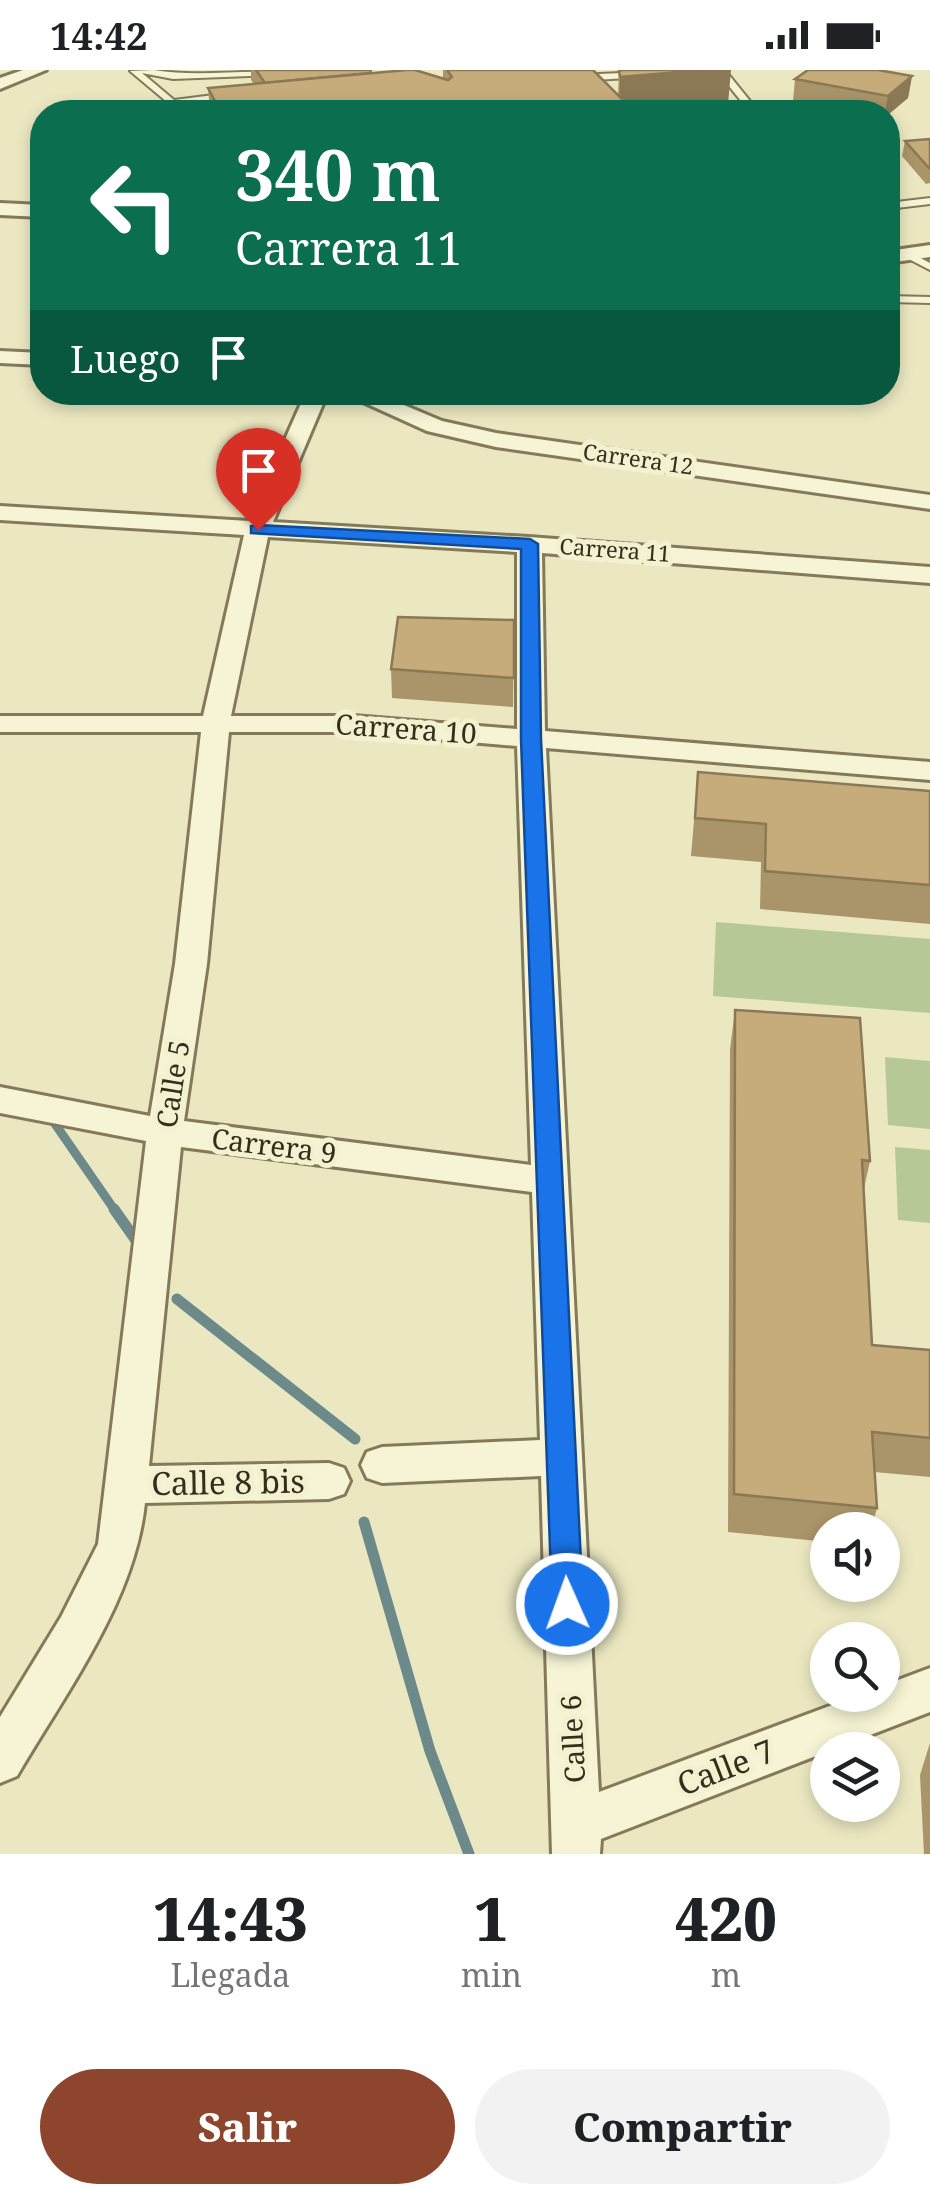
<!DOCTYPE html>
<html lang="es">
<head>
<meta charset="utf-8">
<style>
	body { margin:0; font-family:"Noto Serif",serif; background:#f2f2f2; color:#202124; height:100vh; display:flex; flex-direction:column; font-size:38px; white-space:nowrap }
	* { box-sizing:border-box; margin:0 }
	p { font-size:32px; color:#757577 }
	.icon { flex:none; width:55px; height:55px; fill:none; stroke:currentColor; stroke-width:2; stroke-linecap:round; stroke-linejoin:round }
	.map { position:relative; height:1784px; overflow:hidden }
	.panel { display:flex; flex-direction:column; background:#fff; flex:1 }
	.panel>* { flex:none }
	.banner { position:absolute; left:30px; top:30px; width:870px; height:305px; border-radius:40px; box-shadow:0 5px 15px #0003; background:#0b6e4f; color:#fff; overflow:hidden }
	.buttons { position:absolute; left:810px; top:1442px; display:grid; gap:20px }
	.buttons a { display:grid; place-items:center; width:90px; height:90px; border-radius:50%; background:#fff; box-shadow:0 5px 15px #0003; font-size:50px }
	.pin { position:absolute; display:grid; place-items:center; width:85px; height:85px; color:#fff; margin:-102px -42px; border-radius:50% 50% 50% 0; rotate:-45deg; box-shadow:0 0 10px #0007 }
	.pin .icon { rotate:45deg }
	.me { position:absolute; width:110px; margin:-55px; rotate:358deg; stroke-linejoin:round; filter:drop-shadow(0 0 8px #0008) }
	.turn { display:flex; align-items:center; gap:35px; height:210px; padding:0 40px; font-size:45px }
	.turn .icon { width:130px; height:130px; stroke-width:2.5 }
	.turn b { display:block; font-size:70px; line-height:85px }
	.then { display:flex; align-items:center; height:95px; padding:0 40px; background:#0003; gap:20px; font-size:38px }
	.eta { display:flex; justify-content:space-evenly; align-items:center; height:170px; text-align:center }
	.eta b { font-size:60px; font-weight:800; line-height:70px }
	.button { display:flex; gap:20px; margin-top:auto; padding:20px 40px }
	.button a { flex:1; height:115px; border-radius:60px; background:#8e452e; color:#fff; font-size:40px; font-weight:800; line-height:115px; text-align:center }
	.button a+a { background:#f2f2f2; color:#202124 }
	.status { display:flex; justify-content:space-between; align-items:center; height:70px; padding:0 50px; background:#fff; direction:ltr }
	.status svg { height:28px; fill:currentColor }
	.map>svg:first-child { display:block }
</style>
</head>
<body>
<div class="status"><b>14:42</b><svg viewBox="0 0 49 12"><path d="M0 12V9h3v3zM5 12V6h3v6zM10 12V3h3v9zM15 12V0h3v12zM26 1h20v11H26zM47 4h2v5h-2z"/></svg></div>
<div class="map">
<svg width="930" height="1784" viewBox="0 0 930 1784">
	<rect width="100%" height="100%" fill="#ebe8c1"/>
	<!-- green -->
	<g fill="#b6c896">
		<polygon points="716,852 930,869 930,943 713,926"/>
		<polygon points="885,987 930,991 930,1059 888,1055"/>
		<polygon points="895,1077 930,1080 930,1153 898,1150"/>
	</g>
	<g fill="none" stroke-linecap="round" stroke-linejoin="round">
		<!-- stream-far1 -->
		<polyline stroke="#6c8a8a" stroke-width="9" points="53,1051 116,1142"/>
		<!-- stream -->
		<g stroke="#6c8a8a" stroke-width="11">
			<polyline points="114,1139 140,1176"/>
			<polyline points="177,1229 355,1369"/>
			<polyline points="364,1452 430,1681 469,1784"/>
		</g>
		<defs>
			<g id="lane">
				<path d="M154,0C194,7 242,0 278,2L274,5L173,9L142,3L174,30L230,23L234,26L179,35L184,39L179,42L130,1Z"/>
				<polygon points="716,0 725,0 750,31 753,42 745,42 741,31"/>
				<polygon points="642,2 645,7 578,11 574,8 578,5"/>
				<polygon points="930,128 930,134 888,139 888,133"/>
				<polygon points="907,181 930,193 930,200 903,186 902,184"/>
				<polygon points="888,226 930,227 930,233 888,232"/>
			</g>
			<g id="street">
				<polygon points="23,0 46,0 0,19 0,8"/>
				<polygon points="0,133 42,135 42,147 0,145"/>
				<polygon points="930,175 930,187 888,193 888,181"/>
				<polygon points="0,281 42,283 42,295 0,293"/>
				<path d="M306,322H328L273,452L529,467L930,497V513L542,483L545,661L930,692V710L546,678L599,1722L859,1625H882V1616L930,1598V1642L601,1769L600,1784H552L541,1406L382,1413L367,1408L361,1395L367,1382L382,1377L540,1370L532,1122L181,1077L149,1396L329,1393L344,1398L350,1411L344,1424L329,1429L145,1433C135,1531 66,1622 17,1706L0,1713V1647L61,1547L98,1474L146,1071L0,1043V1017L150,1046L175,894L201,662H0V646H203L244,465L0,450V436L249,451ZM268,467L517,482V659L353,646H231ZM229,662H353L517,676L531,1095L184,1051L207,894Z"/>
				<polygon points="341,322 373,322 442,351 496,363 930,425 930,439 496,377 427,361"/>
			</g>
		</defs>
		<!-- lane casing -->
		<use href="#lane" stroke="#837a5a" stroke-width="4"/>
		<!-- street casing -->
		<use href="#street" stroke="#837a5a" stroke-width="6"/>
		<!-- lane -->
		<use href="#lane" fill="#f6f4d4" fill-rule="evenodd"/>
		<!-- street -->
		<use href="#street" fill="#f6f4d4" fill-rule="evenodd"/>
	</g>
	<!-- wall -->
	<g fill="#aa9469">
		<polygon points="251,0 371,0 371,3 443,9 443,0 593,0 618,25 619,1 728,34 637,42 210,42 208,18 254,14 251,10"/>
		<polygon points="912,6 908,28 888,42 855,42 793,31 795,9"/>
		<polygon points="930,69 930,113 926,114 902,86 905,71"/>
		<polygon points="514,550 513,637 392,628 391,599"/>
		<polygon points="698,702 930,721 930,854 760,839 761,792 691,786"/>
		<polygon points="735,940 870,1091 863,1123 872,1275 930,1280 930,1407 874,1402 877,1438 871,1460 828,1460 828,1472 728,1462 730,979"/>
		<polygon points="930,1673 930,1784 924,1784 920,1705"/>
	</g>
	<!-- shaded-wall -->
	<g fill="#8b7855">
		<polygon points="703,0 731,0 728,34 637,42 619,42 620,7"/>
		<polygon points="912,6 908,28 888,45 888,42 885,42 888,26"/>
	</g>
	<!-- building -->
	<g fill="#c6ac7a" stroke="#8b7855" stroke-width="2.5">
		<polygon points="256,0 371,0 370,3 265,13"/>
		<polygon points="407,0 415,0 448,10 452,7 447,0 593,0 635,42 221,42 208,18"/>
		<polygon points="622,0 703,0 620,7 619,1"/>
		<polygon points="808,0 878,0 912,6 888,26 795,9"/>
		<polygon points="930,69 930,98 929,98 905,71"/>
		<polygon points="398,547 514,550 514,608 391,599"/>
		<polygon points="698,702 930,721 930,815 765,801 766,754 695,748"/>
		<polygon points="735,940 860,948 870,1091 862,1090 872,1275 930,1280 930,1368 872,1362 877,1438 734,1424"/>
	</g>
	<!-- route -->
	<polygon fill="#1a73e8" stroke="#114b97" stroke-width="2.5" points="258,455 530,469 538,474 541,669 583,1534 578,1544 567,1548 556,1544 552,1534 521,669 521,479 251,463 251,456"/>
	<g text-anchor="middle" stroke-width="10" stroke-linejoin="round" paint-order="stroke">
		<!-- far-street labels -->
		<g font-size="22" fill="#342e1d" stroke="#f3f1d0">
			<text transform="translate(638 389) rotate(8)" y="8">Carrera 12</text>
			<text transform="translate(615 480) rotate(4)" y="8">Carrera 11</text>
		</g>
		<!-- street labels -->
		<g font-size="28" fill="#342e1d" stroke="#f3f1d0">
			<text transform="translate(406 659) rotate(4)" y="10">Carrera 10</text>
			<text transform="translate(173 1014) rotate(-81)" y="10">Calle 5</text>
			<text transform="translate(274 1076) rotate(7)" y="10">Carrera 9</text>
			<text transform="translate(573 1669) rotate(-93)" y="10">Calle 6</text>
		</g>
		<!-- near-street labels -->
		<g font-size="32" fill="#342e1d" stroke="#f3f1d0">
			<text transform="translate(228 1413) rotate(-1)" y="11">Calle 8 bis</text>
			<text transform="translate(726 1698) rotate(-21)" y="11">Calle 7</text>
		</g>
	</g>
</svg>
<div class="buttons">
<a><svg class="icon" aria-label="sound" viewBox="0 0 24 24"><path d="M4 9h4l5-4v14l-5-4H4zM17 9q2 3 0 6"/></svg></a>
<a><svg class="icon" aria-label="search" viewBox="0 0 24 24"><circle cx="10" cy="10" r="6"/><path d="M15 15l6 6"/></svg></a>
<a><svg class="icon" aria-label="layers" viewBox="0 0 24 24"><path d="M12 4l9 5-9 5-9-5zM3 14l9 5 9-5"/></svg></a>
</div>
<div class="pin" style="left:258px;top:460px;background:#d93025"><svg class="icon" aria-label="arrive" viewBox="0 0 24 24"><path d="M6 21V4h12l-3 4 3 4H6"/></svg></div>
<svg class="me" style="left:567px;top:1534px" viewBox="-20 -20 40 40"><circle r="17" fill="#1a73e8" stroke="#fff" stroke-width="3"/><path d="M0-11L8 9 0 5-8 9z" fill="#fff"/></svg>
<div class="banner">
<div class="turn"><svg class="icon" aria-label="left" viewBox="0 0 24 24"><path d="M17 20v-9H6M10 6l-5 5 5 5"/></svg><div><b>340 m</b>Carrera 11</div></div>
<div class="then">Luego<svg class="icon" aria-label="arrive" viewBox="0 0 24 24"><path d="M6 21V4h12l-3 4 3 4H6"/></svg></div>
</div>
</div>
<section class="panel">
<div class="eta">
<div><b>14:43</b><p>Llegada</p></div>
<div><b>1</b><p>min</p></div>
<div><b>420</b><p>m</p></div>
</div>
<div class="button"><a>Salir</a><a>Compartir</a></div>
</section>
</body>
</html>
